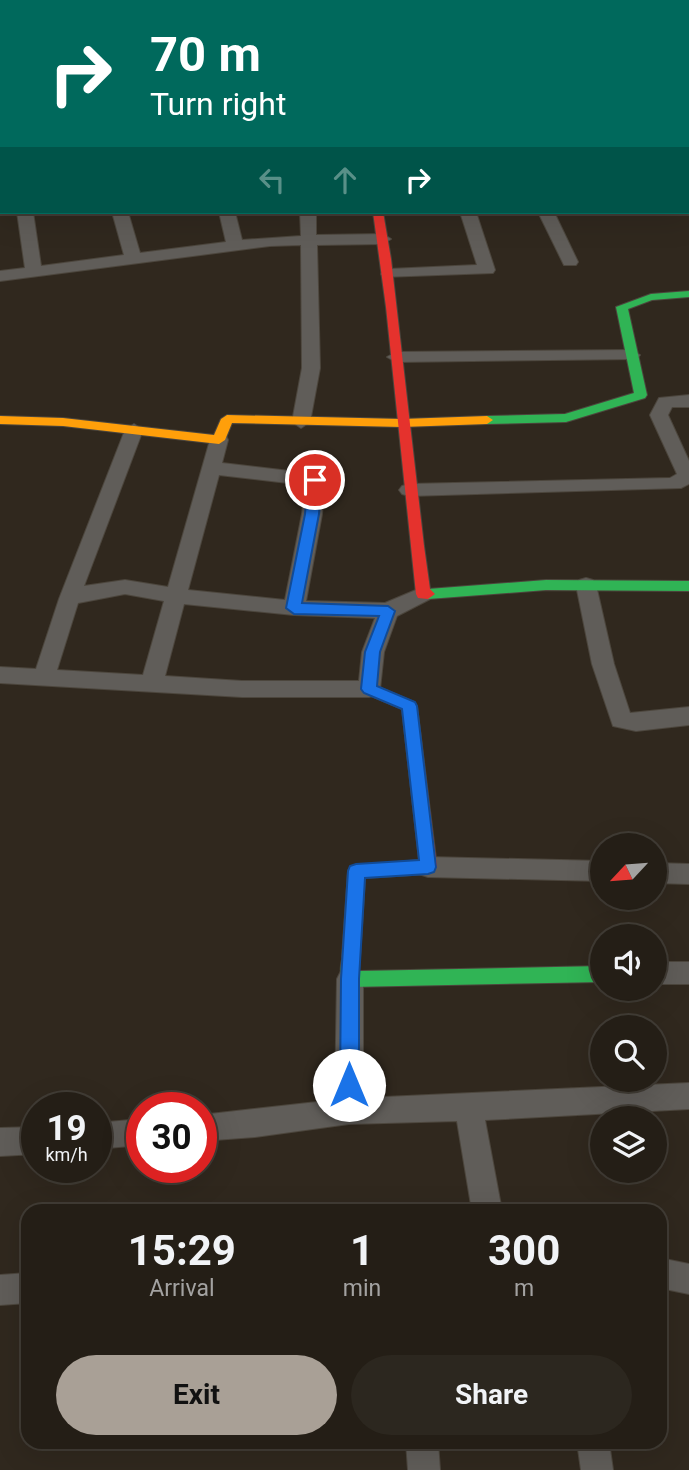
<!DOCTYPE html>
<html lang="en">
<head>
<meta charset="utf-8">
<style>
	body { margin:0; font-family:Roboto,sans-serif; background:#2c271f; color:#f1f3f6; height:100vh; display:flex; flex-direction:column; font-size:26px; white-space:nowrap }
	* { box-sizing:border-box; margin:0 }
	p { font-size:23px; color:#a3a2a1 }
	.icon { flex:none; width:38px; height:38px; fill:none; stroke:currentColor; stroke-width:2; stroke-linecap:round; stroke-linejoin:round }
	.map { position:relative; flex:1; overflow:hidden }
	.side { position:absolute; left:21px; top:1204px; width:646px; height:245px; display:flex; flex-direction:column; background:#241e16; border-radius:21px; box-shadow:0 7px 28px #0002,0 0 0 2px #413c35 }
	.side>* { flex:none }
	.hud { position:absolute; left:0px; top:0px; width:690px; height:214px; box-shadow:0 7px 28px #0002,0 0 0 2px #413c35; background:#00695c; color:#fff; overflow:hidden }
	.needle { width:46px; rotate:244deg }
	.fabs { position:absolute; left:590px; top:833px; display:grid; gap:14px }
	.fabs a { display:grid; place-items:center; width:77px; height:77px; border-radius:50%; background:#241e16; box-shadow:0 7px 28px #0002,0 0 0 2px #413c35; font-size:35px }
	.speed { position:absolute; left:21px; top:1092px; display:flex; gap:14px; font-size:35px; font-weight:700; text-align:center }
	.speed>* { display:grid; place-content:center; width:91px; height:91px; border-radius:50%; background:#241e16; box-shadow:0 7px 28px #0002,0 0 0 2px #413c35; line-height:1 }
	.speed small { font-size:18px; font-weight:400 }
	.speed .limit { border:10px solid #d22; background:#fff; color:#111 }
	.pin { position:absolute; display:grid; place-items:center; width:60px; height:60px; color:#fff; margin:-30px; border:4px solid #fff; border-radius:50%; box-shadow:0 2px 7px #0007 }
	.me { position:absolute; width:77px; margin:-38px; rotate:0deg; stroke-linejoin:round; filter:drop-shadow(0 0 5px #0008) }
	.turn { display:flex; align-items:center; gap:24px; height:147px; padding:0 35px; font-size:32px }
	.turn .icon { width:91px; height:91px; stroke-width:2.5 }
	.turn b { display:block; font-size:49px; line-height:60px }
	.lanes { display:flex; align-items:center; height:66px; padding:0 35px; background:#0003; justify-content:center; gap:35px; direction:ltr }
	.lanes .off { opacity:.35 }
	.eta { display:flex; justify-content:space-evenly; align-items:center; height:119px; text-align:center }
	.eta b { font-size:42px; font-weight:700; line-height:49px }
	.primary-button { display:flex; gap:14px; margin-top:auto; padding:14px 35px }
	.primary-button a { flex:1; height:80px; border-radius:42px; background:#a9a096; color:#111; font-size:28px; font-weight:700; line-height:80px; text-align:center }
	.primary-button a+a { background:#2c271f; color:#f1f3f6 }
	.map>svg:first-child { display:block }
</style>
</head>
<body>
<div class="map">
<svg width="689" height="1470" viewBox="0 0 689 1470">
	<rect width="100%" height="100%" fill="#30281e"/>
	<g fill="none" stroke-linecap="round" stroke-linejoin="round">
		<defs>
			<g id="street">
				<polygon points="130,0 142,0 129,2"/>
				<polygon points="202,0 223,0 201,2"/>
				<polygon points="276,0 288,0 289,2 277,2"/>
				<rect x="489" y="0" width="12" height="2"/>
				<polygon points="645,0 657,0 658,2 646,2"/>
				<rect x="688" y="9" width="1" height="8"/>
				<rect x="688" y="36" width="1" height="8"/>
				<rect x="688" y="131" width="1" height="11"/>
				<rect x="0" y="144" width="2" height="8"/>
				<polygon points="17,212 33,212 41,266 124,255 112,212 128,212 140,253 226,242 219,212 235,212 242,240 301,236 300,212 316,212 316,235 383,234 391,239 383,244 317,245 320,368 310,422 301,428 292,422 302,368 301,245 270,246 0,281 0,271 25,268"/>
				<polygon points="460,212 476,212 495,270 493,273 383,277 381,274 383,271 389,269 477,265"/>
				<polygon points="538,212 554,212 578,262 576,265 564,265"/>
				<polygon points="631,350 640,355 637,359 396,362 387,357 396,352"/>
				<polygon points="689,395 689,407 672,407 668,415 689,461 689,484 681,488 409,496 402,494 399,490 402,486 409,484 670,478 677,474 650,415 659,398"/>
				<path d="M134,424L143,430L84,586L125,580L168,587L210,440L212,436H226L228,440L222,463L315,474L322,476L325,480L322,514L306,601L385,603L423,587L430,589L433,594L430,599L397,616L384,652L380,689L377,695L369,697H242L0,683V667L36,669L59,599L125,430ZM219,475L305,485L302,514L285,600L188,590ZM125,594L164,601L143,675L57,670L78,603ZM184,604L294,615L375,618L362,652L359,681H242L165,676Z"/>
				<polygon points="586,578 593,580 596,585 614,664 630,713 689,707 689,725 636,731 613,726 592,664 576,585 579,580"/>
				<polygon points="428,857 602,861 602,881 428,877 419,874 416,867 419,860"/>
				<polygon points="654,863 689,864 689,884 654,883"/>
				<rect x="654" y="962" width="35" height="22"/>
				<polygon points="350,968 359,971 363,979 363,1098 689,1083 689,1109 485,1120 502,1211 472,1211 457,1121 349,1124 255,1137 201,1141 201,1115 335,1100 337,979 341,971"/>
				<polygon points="142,1119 142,1145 96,1149 96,1123"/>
				<polygon points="37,1127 37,1154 0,1156 0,1128"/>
				<polygon points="660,1258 689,1264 689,1294 660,1288"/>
				<polygon points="28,1273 28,1303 0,1305 0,1275"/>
				<polygon points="406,1442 438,1442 440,1470 408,1470"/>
				<polygon points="577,1442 609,1442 613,1470 581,1470"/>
			</g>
			<g id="fast">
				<polygon points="689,291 689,297 652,300 628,309 647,395 645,398 566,422 487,424 481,420 487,416 565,414 634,393 616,307 651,294"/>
				<polygon points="546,580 689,581 689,591 546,590 428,599 421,594 428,589"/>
				<path d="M351,949L357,952L360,957L359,971L602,966V982L350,987L344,985C339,975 340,961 345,952Z"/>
			</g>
			<polygon id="slow" points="227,415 402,419 487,416 493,420 487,424 402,427 232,423 225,440 219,444 63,426 0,424 0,416 63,418 214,435 221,419"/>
			<g id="jam">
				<polygon points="373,212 383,212 391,259 424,546 430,589 435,594 428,599 418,598 416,594 386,307"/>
				<polygon points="369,683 414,702 417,706 437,867 434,872 428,874 365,878 360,957 357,962 351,965 345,962 342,957 348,871 351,866 419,860 402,709 364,693 361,689 364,685"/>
			</g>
		</defs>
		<!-- street casing -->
		<use href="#street" stroke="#4c463d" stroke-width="2"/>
		<!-- fast casing -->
		<use href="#fast" stroke="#4c463d" stroke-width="2"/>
		<!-- slow casing -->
		<use href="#slow" stroke="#4c463d" stroke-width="2"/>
		<!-- jam casing -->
		<use href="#jam" stroke="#4c463d" stroke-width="2"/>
		<!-- street -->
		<use href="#street" fill="#605d59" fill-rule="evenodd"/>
		<!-- fast -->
		<use href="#fast" fill="#30b455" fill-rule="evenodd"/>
		<!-- slow -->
		<use href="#slow" fill="#ff9f0a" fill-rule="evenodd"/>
		<!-- jam -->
		<use href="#jam" fill="#e5322d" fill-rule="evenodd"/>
	</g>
	<!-- route -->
	<polygon fill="#1a73e8" stroke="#114b97" stroke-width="2" points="315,475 322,480 319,514 302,603 388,606 395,611 380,652 377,686 415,702 417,706 436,867 434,872 428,874 365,878 359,979 359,1085 356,1091 349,1094 343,1091 340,1085 341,979 348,871 350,866 356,864 419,860 402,709 364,693 361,689 365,652 379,616 294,614 286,608 305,514 308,480"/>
</svg>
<div class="fabs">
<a><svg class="needle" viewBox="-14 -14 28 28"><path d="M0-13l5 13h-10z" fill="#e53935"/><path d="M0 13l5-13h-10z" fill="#a3a2a1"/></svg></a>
<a><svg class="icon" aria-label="sound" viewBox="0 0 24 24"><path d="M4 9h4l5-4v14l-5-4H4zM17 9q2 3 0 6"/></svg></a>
<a><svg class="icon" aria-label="search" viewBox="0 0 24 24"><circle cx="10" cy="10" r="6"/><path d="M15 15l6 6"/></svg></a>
<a><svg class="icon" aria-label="layers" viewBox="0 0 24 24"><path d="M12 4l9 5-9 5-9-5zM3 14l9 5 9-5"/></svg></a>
</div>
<div class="speed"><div>19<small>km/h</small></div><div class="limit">30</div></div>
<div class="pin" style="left:315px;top:480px;background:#d93025"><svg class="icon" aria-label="arrive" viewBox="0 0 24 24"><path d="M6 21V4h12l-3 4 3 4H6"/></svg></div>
<svg class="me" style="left:349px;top:1085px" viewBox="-20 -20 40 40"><circle r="19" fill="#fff"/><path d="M0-13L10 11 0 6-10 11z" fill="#1a73e8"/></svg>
<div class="hud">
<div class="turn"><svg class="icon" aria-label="right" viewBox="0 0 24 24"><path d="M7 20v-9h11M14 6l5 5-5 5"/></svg><div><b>70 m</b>Turn right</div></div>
<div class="lanes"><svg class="icon off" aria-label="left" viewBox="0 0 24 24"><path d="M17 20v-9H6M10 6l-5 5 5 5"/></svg><svg class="icon off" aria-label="ahead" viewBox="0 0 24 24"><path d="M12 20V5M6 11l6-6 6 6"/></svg><svg class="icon" aria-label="right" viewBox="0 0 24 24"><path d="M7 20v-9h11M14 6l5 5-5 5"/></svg></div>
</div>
<section class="side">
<div class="eta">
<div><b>15:29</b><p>Arrival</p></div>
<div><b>1</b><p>min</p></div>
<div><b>300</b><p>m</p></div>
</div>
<div class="primary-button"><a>Exit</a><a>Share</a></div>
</section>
</div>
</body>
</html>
